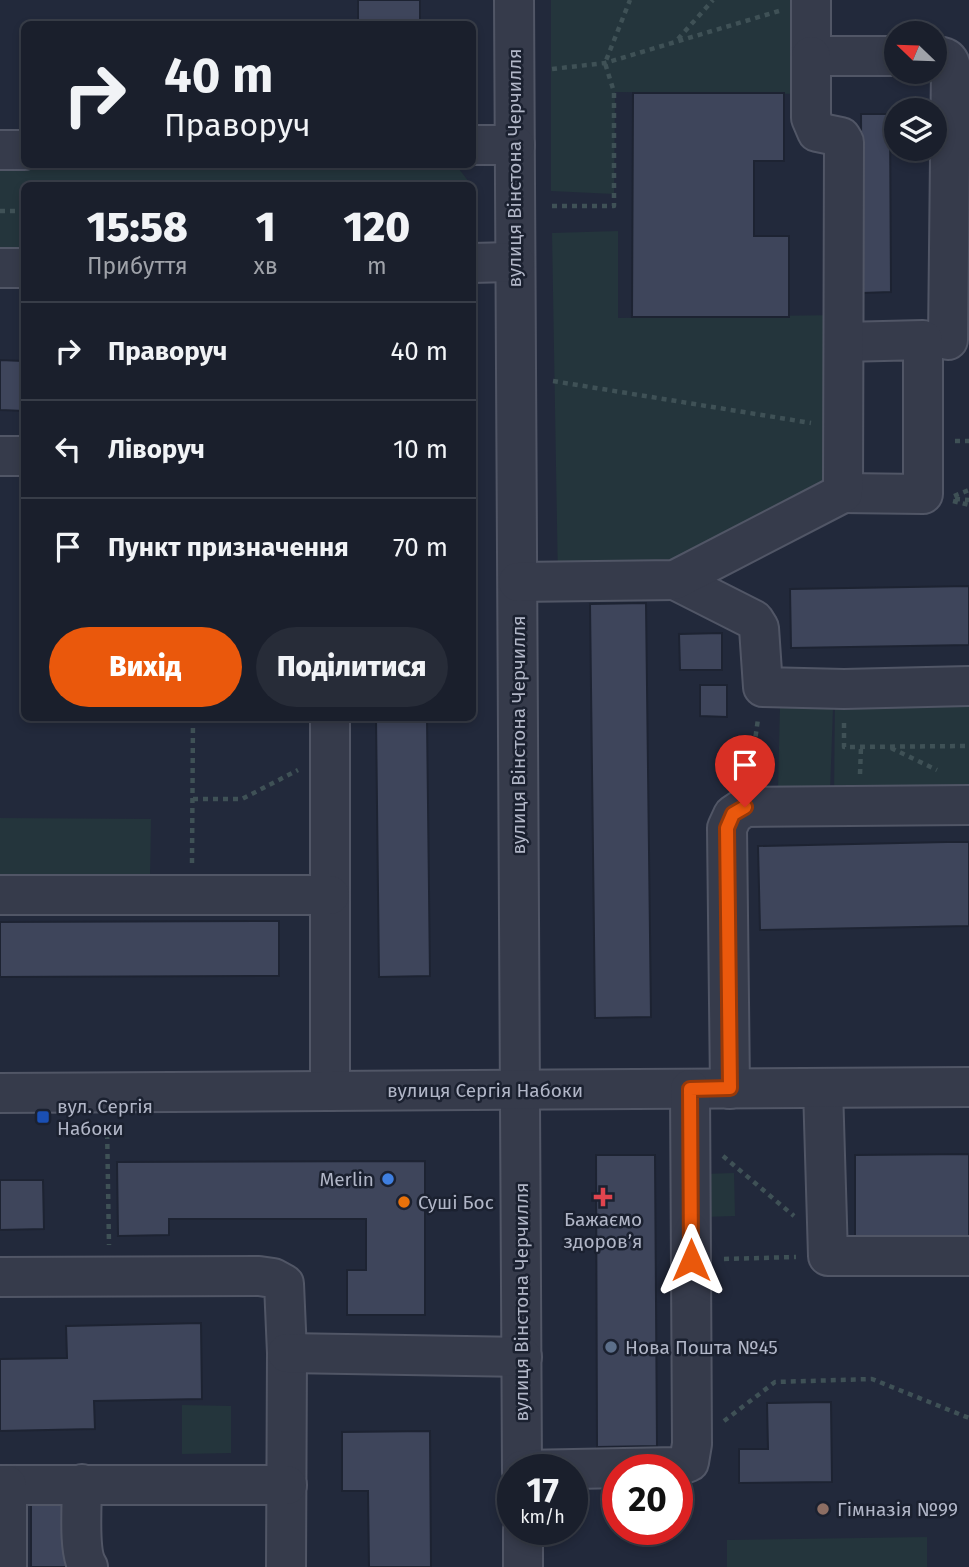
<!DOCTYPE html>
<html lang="uk">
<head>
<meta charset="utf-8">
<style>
	body { margin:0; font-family:"Fira Sans",sans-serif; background:#272c38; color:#f1f3f6; height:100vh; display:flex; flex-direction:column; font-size:26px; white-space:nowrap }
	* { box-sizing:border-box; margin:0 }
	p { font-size:23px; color:#9fa2a9 }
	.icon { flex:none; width:38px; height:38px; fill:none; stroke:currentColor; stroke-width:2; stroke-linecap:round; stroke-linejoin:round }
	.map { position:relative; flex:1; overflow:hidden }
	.sheet { position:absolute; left:21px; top:182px; width:455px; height:539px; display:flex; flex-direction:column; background:#1a1f2c; border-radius:10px; box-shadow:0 4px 10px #0003,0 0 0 2px #383d48 }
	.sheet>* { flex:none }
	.top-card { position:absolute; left:21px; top:21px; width:455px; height:147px; border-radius:10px; box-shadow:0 4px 10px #0003,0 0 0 2px #383d48; background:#1a1f2c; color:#f1f3f6; overflow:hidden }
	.needle { width:46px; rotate:293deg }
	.buttons { position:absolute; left:884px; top:21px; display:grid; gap:14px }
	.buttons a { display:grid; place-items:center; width:63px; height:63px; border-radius:50%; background:#1a1f2c; box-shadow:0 4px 10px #0003,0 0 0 2px #383d48; font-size:35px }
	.speed { position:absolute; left:497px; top:1454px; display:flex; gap:14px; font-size:35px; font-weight:700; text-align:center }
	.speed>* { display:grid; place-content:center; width:91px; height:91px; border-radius:50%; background:#1a1f2c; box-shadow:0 4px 10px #0003,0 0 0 2px #383d48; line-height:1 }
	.speed small { font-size:18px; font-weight:400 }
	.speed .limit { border:10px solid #d22; background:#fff; color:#111 }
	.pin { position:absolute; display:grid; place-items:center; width:60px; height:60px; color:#fff; margin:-72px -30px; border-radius:50% 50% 50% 0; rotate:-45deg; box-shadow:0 0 7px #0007 }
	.pin .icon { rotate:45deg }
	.me { position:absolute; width:77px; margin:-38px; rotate:0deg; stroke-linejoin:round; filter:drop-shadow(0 0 5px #0008) }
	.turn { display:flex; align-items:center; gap:24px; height:147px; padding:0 28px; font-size:32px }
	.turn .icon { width:91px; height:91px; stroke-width:2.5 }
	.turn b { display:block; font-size:49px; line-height:60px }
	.eta { display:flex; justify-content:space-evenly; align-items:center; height:119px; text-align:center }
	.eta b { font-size:42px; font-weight:800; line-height:49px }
	.action { display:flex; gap:14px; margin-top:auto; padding:14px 28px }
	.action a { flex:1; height:80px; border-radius:42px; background:#ea580c; color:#fff; font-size:28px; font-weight:800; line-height:80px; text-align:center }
	.action a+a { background:#272c38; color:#f1f3f6 }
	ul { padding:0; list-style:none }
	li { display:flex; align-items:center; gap:21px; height:98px; padding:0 28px; border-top:2px solid #383d48 }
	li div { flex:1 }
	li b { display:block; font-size:26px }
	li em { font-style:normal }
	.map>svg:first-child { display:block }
</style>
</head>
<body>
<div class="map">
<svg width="969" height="1567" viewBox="0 0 969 1567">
	<rect width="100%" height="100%" fill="#22293b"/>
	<!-- green -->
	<g fill="#24353c">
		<polygon points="551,0 811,0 811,94 615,92 614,194 551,191"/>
		<polygon points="201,164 449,164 459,169 472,186 24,186 24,249 0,249 0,167"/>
		<polygon points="618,231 618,318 844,315 843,493 675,580 558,582 552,233"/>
		<polygon points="969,693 969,800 834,800 835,695"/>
		<polygon points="780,706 833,708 830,792 778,791"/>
		<polygon points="0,818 151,819 150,879 0,877"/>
		<polygon points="734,1173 735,1216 703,1217 703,1174"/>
		<polygon points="182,1405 231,1406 231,1453 182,1454"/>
		<polygon points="927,1537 927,1567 727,1567 727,1540"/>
	</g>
	<!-- building -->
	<g fill="#3e455b" stroke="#1d2332" stroke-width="2">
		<rect x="358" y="0" width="62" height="24"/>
		<polygon points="358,22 358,24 126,24 235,23"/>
		<polygon points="633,93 784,93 784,161 754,161 754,236 789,236 789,317 632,317"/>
		<polygon points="861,114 890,114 891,292 862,293"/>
		<polygon points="0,360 24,361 24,411 0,410"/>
		<polygon points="969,586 969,645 791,648 790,589"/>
		<polygon points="646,603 651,1017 595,1018 590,604"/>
		<polygon points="722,633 722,670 680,670 679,634"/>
		<polygon points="700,685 727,685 727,717 700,716"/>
		<polygon points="376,718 427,718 430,976 379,977"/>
		<polygon points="947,842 969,842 969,926 760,930 758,846"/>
		<polygon points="279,921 279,976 0,977 0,922"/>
		<polygon points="969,1154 969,1240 855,1241 855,1155"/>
		<polygon points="596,1155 655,1155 657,1446 597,1447"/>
		<polygon points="425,1161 425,1315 347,1315 347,1270 366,1270 366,1219 169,1219 169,1235 118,1236 117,1162"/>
		<polygon points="0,1180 43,1180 44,1229 0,1230"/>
		<polygon points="201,1323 202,1399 94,1401 95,1429 0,1431 0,1359 67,1358 66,1326"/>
		<polygon points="831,1402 832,1482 739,1483 739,1449 768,1449 767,1403"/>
		<polygon points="430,1431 431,1567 369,1567 368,1491 342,1491 342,1432"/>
		<polygon points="31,1505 69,1505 70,1567 31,1567"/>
	</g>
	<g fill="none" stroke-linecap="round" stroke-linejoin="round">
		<defs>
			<g id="minor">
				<polyline points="514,0 522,1470"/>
				<polyline points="811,0 811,56 896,56"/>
				<path d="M934,56C944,56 949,58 951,67L948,340"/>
				<polyline points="472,145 515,145"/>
				<polyline points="0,150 24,150"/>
				<polyline points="472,263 515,262"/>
				<polyline points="0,268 24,268"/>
				<polyline points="0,456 24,456"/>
				<polyline points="843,493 923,494 923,340 844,342"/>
				<polyline points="675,580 754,620 759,628 763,687 844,689 969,686"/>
				<polyline points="518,582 675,580 843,493 844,142 841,137 817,132 811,118 811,56"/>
				<polyline points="330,718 330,1091"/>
				<polyline points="0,895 330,895"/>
				<polyline points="823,1088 828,1256 969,1256"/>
				<polyline points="730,1089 727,828 733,815 745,807 969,805"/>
				<polyline points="0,1093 969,1087"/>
				<polyline points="0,1277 259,1276 273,1278 284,1284 287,1353 286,1567"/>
				<polyline points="287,1353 522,1357"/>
				<polyline points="522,1470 676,1467 689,1462 692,1444 690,1089"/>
				<path d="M82,1484C82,1504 78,1552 88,1567"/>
				<polyline points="0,1485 287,1485"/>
				<polyline points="7,1485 7,1567"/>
				<polyline points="523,1530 523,1567"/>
			</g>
		</defs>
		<!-- minor casing -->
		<use href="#minor" stroke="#515666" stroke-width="42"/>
		<!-- path -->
		<g stroke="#3f5156" stroke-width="4.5" stroke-dasharray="5 5" stroke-linecap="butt">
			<polyline points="678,39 713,0"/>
			<polyline points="552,69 605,63 779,11"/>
			<polyline points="552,206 614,206 614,92 605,63 630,0"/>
			<polyline points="0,211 24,211"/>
			<polyline points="553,381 811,423"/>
			<polyline points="955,441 969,441"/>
			<polyline points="954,496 969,490"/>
			<polyline points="955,499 969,500"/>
			<polyline points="953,501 969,505"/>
			<polyline points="844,723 844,747 969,746"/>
			<polyline points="891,748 937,770"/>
			<polyline points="860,774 861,747"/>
			<polyline points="750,776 758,719"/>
			<polyline points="193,799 242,799 298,770"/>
			<polyline points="192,863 193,718"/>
			<polyline points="107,1124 109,1245"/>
			<polyline points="723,1156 794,1216"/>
			<polyline points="724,1259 796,1257"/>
			<polyline points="724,1421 775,1382 872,1379 969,1418"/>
		</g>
		<!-- minor -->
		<use href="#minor" stroke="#363b4b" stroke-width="38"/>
	</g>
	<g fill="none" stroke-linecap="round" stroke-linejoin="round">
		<defs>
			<polyline id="route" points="691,1260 690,1089 730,1088 727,828 733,814 745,807"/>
		</defs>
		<!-- route casing -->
		<use href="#route" stroke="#983908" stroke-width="18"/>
		<!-- route -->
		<use href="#route" stroke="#ea580c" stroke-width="12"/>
	</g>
	<!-- markers -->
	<rect fill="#1a4fb4" stroke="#1b2130" stroke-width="2.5" x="36" y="1110" width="14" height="14" rx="3.5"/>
	<circle fill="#3f7fe0" stroke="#1b2130" stroke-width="2.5" cx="388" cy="1179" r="7"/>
	<path fill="#e0444e" stroke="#1b2130" stroke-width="2.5" d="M599.5 1186.5h7v7h7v7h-7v7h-7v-7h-7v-7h7z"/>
	<circle fill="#e8710a" stroke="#1b2130" stroke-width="2.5" cx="404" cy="1202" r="7"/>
	<circle fill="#5c6f8a" stroke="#1b2130" stroke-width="2.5" cx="611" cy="1347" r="7"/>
	<circle fill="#8d6e63" stroke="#1b2130" stroke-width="2.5" cx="823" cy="1509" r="7"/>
	<g text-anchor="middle" stroke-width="5" stroke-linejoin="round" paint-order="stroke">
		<!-- street labels -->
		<g font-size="19" fill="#b1b6c7" stroke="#1b2130">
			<text transform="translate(514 168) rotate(-90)" y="7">вулиця Вінстона Черчилля</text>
			<text transform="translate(518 735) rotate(-90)" y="7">вулиця Вінстона Черчилля</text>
			<text x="485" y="1097">вулиця Сергія Набоки</text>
			<text transform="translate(521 1302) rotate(-90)" y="7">вулиця Вінстона Черчилля</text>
		</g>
		<!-- poi labels -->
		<g font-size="19" fill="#b1b6c7" stroke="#1b2130" text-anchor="start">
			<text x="57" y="1113">вул. Сергія<tspan x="57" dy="22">Набоки</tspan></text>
			<text x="374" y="1186" text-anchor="end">Merlin</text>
			<text x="418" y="1209">Суші Бос</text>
			<text x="603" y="1226" text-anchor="middle">Бажаємо<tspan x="603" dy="22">здоровʼя</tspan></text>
			<text x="625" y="1354">Нова Пошта №45</text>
			<text x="837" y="1516">Гімназія №99</text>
		</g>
	</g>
</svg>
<div class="buttons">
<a><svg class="needle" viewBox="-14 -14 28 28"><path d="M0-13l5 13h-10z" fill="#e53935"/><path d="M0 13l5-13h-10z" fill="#9fa2a9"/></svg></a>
<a><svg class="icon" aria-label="layers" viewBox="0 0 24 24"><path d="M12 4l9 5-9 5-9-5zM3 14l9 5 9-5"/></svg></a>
</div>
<div class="speed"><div>17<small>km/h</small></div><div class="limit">20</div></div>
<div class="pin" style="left:745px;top:807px;background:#d93025"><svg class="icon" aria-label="arrive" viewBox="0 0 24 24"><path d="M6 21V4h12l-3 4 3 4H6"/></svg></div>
<svg class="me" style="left:691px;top:1260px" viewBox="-20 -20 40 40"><path d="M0-17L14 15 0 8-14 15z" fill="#ea580c" stroke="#fff" stroke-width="4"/></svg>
<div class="top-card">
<div class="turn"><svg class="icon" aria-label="right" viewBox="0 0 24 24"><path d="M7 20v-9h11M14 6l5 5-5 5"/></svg><div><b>40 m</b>Праворуч</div></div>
</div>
<section class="sheet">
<div class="eta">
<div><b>15:58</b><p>Прибуття</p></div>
<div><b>1</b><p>хв</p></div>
<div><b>120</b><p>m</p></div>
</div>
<ul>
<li><svg class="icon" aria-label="right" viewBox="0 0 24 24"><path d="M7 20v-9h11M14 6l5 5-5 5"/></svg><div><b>Праворуч</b></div><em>40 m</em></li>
<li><svg class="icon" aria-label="left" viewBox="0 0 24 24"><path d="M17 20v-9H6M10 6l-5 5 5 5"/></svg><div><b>Ліворуч</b></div><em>10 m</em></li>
<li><svg class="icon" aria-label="arrive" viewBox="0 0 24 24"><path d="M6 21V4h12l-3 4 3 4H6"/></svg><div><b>Пункт призначення</b></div><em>70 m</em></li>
</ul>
<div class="action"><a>Вихід</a><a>Поділитися</a></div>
</section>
</div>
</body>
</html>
